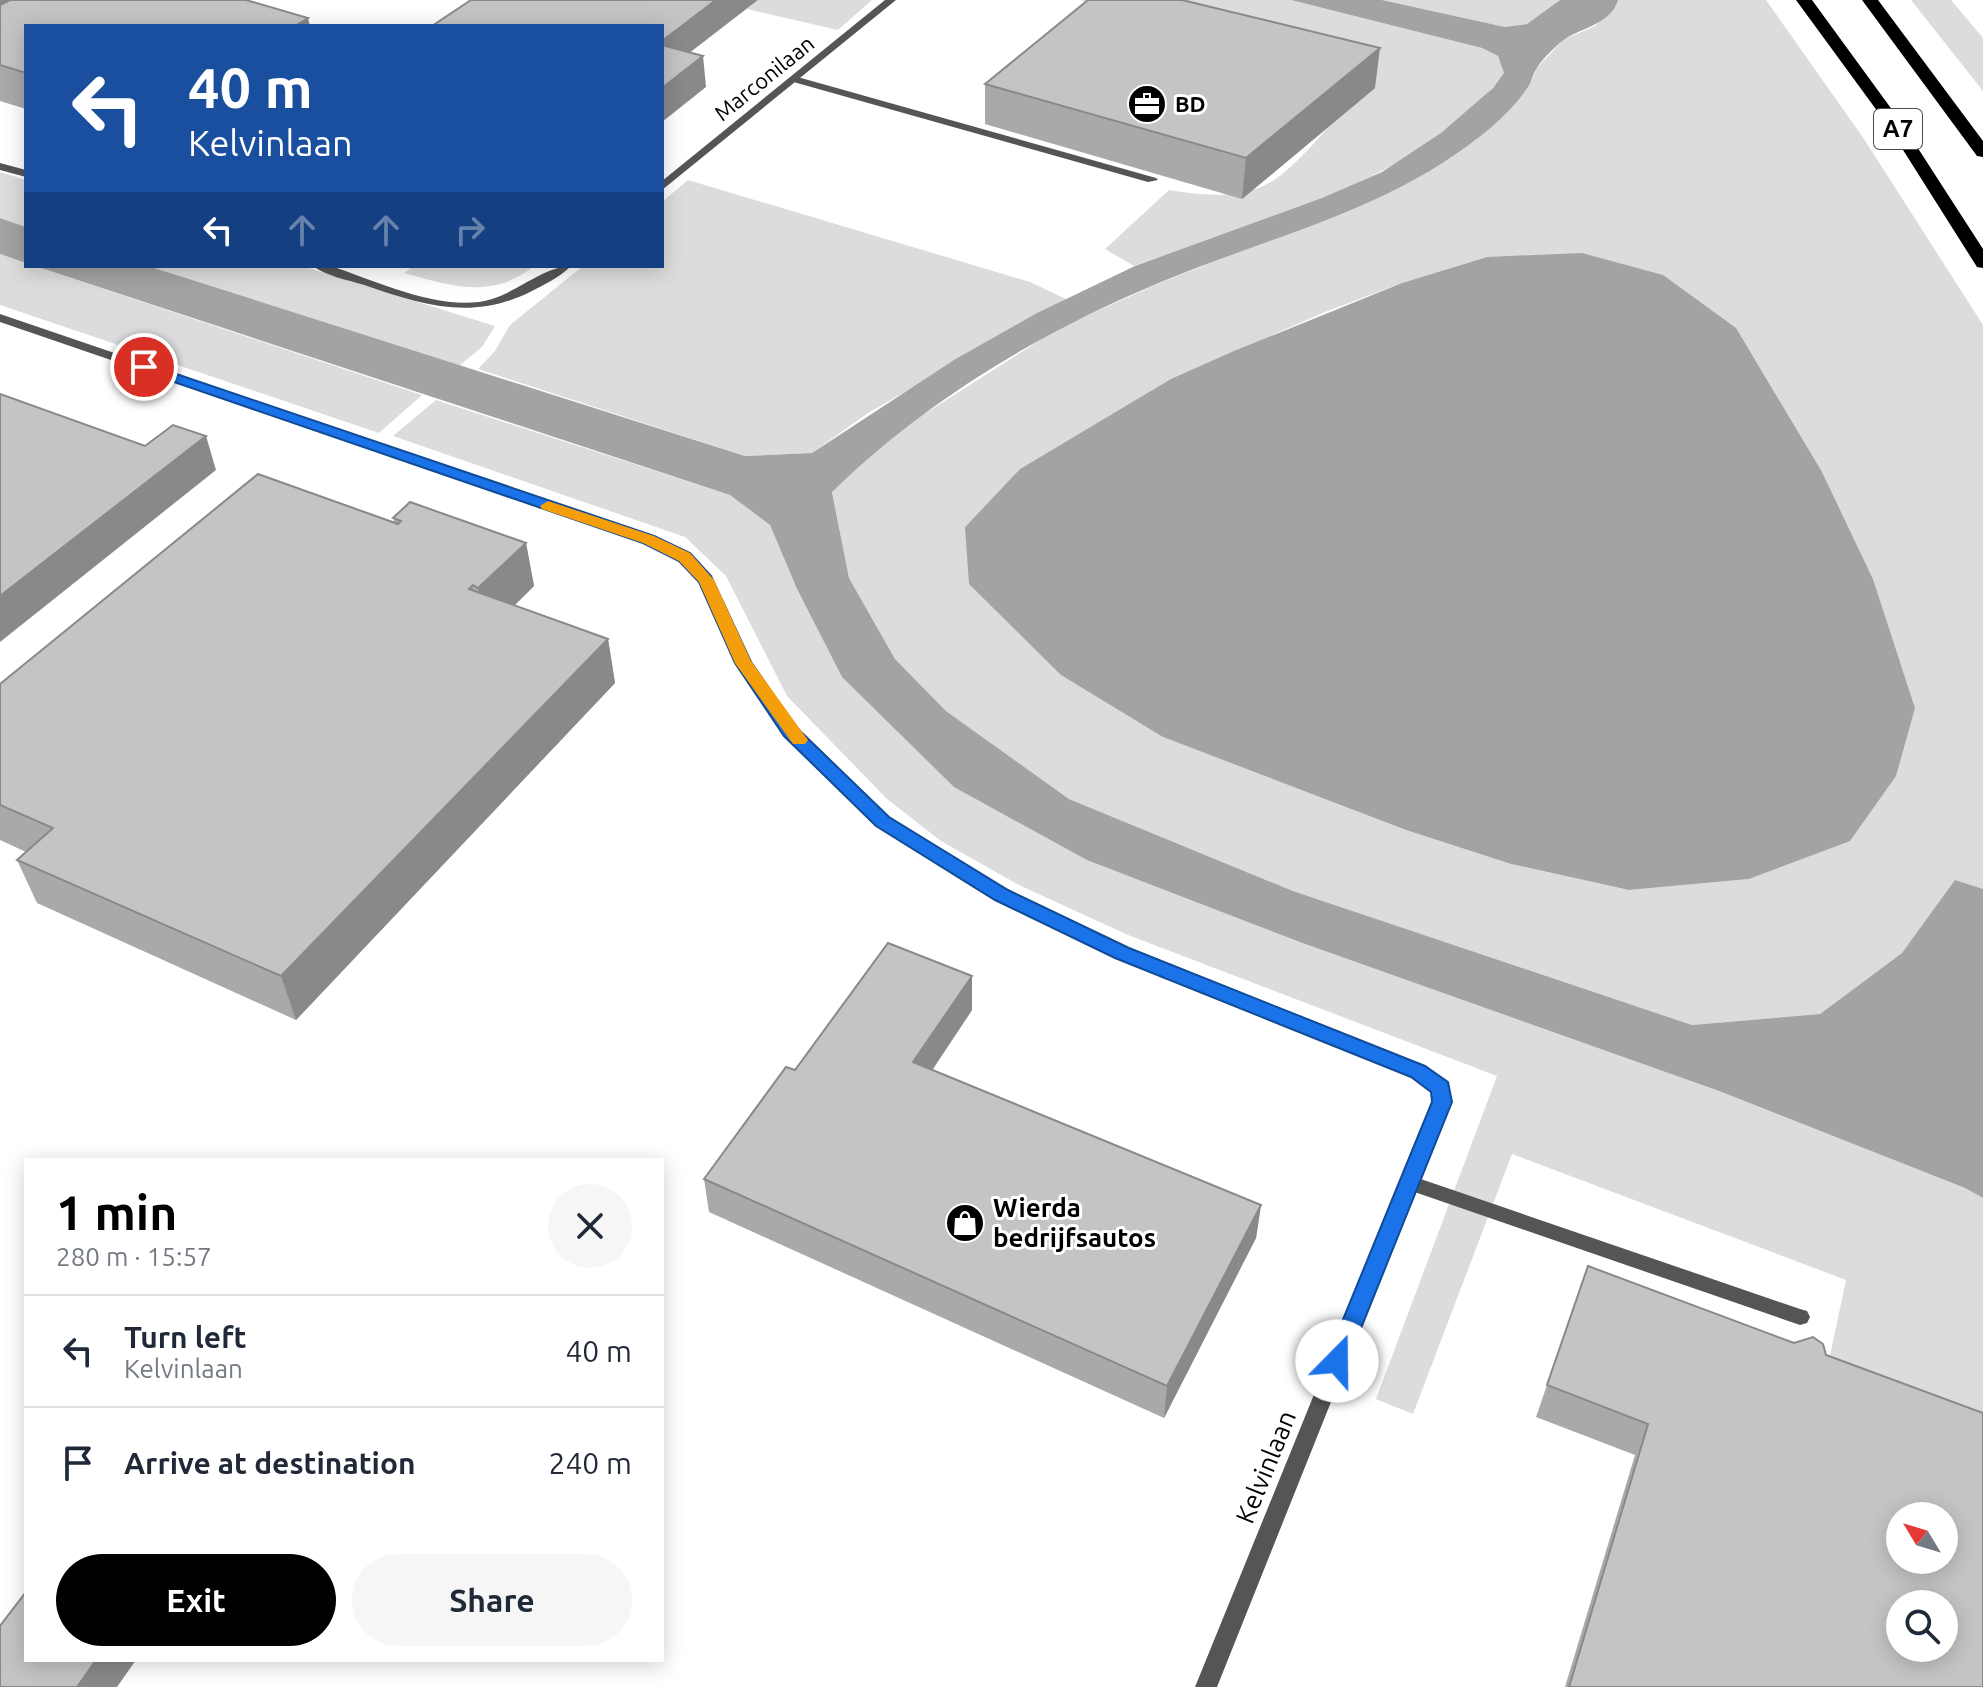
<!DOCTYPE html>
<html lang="en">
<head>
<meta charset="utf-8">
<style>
	body { margin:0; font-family:Ubuntu,sans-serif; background:#f6f6f7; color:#1f2937; height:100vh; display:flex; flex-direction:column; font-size:30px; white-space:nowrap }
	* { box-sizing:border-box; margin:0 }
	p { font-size:26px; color:#747a83 }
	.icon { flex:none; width:44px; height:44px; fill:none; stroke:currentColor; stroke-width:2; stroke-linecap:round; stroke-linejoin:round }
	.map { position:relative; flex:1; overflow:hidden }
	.drawer { position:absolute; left:24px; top:1158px; width:640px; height:504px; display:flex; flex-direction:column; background:#fff; border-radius:0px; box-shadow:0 4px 20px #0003 }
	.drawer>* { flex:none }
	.top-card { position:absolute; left:24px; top:24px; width:640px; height:244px; border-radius:0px; box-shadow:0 4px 20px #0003; background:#1a4fa0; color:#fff; overflow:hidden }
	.needle { width:52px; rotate:308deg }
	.controls { position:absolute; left:1886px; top:1502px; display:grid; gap:16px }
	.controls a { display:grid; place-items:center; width:72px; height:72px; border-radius:50%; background:#fff; box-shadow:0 4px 20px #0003; font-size:40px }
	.pin { position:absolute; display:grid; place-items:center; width:68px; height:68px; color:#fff; margin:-34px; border:4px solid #fff; border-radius:50%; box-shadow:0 2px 8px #0007 }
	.me { position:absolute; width:88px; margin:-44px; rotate:22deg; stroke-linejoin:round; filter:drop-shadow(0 0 6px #0008) }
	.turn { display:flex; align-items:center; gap:28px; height:168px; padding:0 32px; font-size:36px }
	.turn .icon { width:104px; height:104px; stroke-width:2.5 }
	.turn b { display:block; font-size:56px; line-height:68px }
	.lanes { display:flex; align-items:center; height:76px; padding:0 32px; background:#0003; justify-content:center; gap:40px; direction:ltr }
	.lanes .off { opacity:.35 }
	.round { display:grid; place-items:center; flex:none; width:84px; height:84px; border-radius:42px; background:#f6f6f7 }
	.headline { display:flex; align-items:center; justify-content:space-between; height:136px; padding:0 32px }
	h1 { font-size:48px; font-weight:600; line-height:60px; color:#000 }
	.primary-button { display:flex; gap:16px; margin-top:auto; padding:16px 32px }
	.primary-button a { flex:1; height:92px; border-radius:48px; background:#000; color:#fff; font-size:32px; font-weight:600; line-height:92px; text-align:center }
	.primary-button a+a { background:#f6f6f7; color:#1f2937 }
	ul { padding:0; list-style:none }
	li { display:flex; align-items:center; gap:24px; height:112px; padding:0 32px; border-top:2px solid #e0e1e3 }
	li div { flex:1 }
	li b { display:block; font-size:30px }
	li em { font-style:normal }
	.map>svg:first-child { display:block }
</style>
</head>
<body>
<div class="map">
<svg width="1983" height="1687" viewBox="0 0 1983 1687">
	<rect width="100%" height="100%" fill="#fff"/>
	<!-- green -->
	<g fill="#dcdcdc" fill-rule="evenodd">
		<polygon points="758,0 872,0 838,30 747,9"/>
		<path d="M1080,0H1291L1482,48L1498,56L1505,73C1420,182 1259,221 1134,266L1105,249L1169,190C1199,195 1234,199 1263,186C1295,173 1339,112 1365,85Z"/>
		<polygon points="1382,0 1560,0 1527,24 1505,27"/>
		<path d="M1618,0H1766L1864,139L1983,325V889L1955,881L1902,953L1820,1014L1692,1025L1293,891L1069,799L946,711L895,659L849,578L832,491L899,430L1059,328L1162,282L1390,192L1448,159L1527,89L1537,68L1563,40L1595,26L1616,6ZM1487,257L1822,472L1873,579L1915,708L1749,879L1629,890L1511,864L1406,830L1163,737L965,527L1020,469L1172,379L1325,312L1402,283Z"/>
		<polygon points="1911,0 1951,0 1983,38 1983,91"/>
		<polygon points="0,172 26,180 26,227 0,218"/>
		<polygon points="688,180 1030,282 1066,299 868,413 812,453 745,456 478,369 495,351 510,325 583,266 662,266 662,202"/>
		<polygon points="0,254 26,263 26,266 35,266 422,395 379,433 0,305"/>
		<polygon points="148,266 302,266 495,326 482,347 459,366"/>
		<path d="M414,266H534C492,300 451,286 404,273Z"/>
		<polygon points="436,400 730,495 770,525 797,589 842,677 1308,945 1719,1091 1965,1188 1983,1198 1983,1441 1824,1384 1846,1280 1512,1154 1413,1414 1376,1399 1497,1076 1128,935 1019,885 941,841 887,799 787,696 726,576 685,537 393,436"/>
	</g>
	<!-- water -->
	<g fill="#a3a3a3">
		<path d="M1291,0H1382L1505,27L1527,24L1560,0H1618C1611,25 1578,28 1561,42C1553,49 1542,59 1537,68C1532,75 1531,84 1526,90C1506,118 1478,139 1450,158C1363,216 1257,242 1161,282C1041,332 926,400 832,492L849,578L895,659L946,711L1069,799L1293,891L1692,1025L1820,1014L1902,953L1955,880L1983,889V1198L1965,1188L1719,1091L1308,945L1087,860L954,787L842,677L797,589L770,525L730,495L35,266H148L745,456L812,453L954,360L1037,313L1135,266L1322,198L1382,172L1441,133L1493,88L1504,73L1498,56L1482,48Z"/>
		<polygon points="0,218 26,227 26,263 0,254"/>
		<polygon points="1582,253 1663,275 1736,328 1822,472 1873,579 1915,708 1896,776 1850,841 1749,879 1629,890 1511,864 1406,830 1163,737 1061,675 969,584 965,527 1020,469 1171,379 1234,351 1402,283 1487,257"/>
	</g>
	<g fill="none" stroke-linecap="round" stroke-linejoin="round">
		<!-- lane -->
		<g fill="#555" fill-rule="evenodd">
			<polygon points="794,76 1156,178 1158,180 1148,182 790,81 789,79"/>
			<polygon points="1409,1175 1800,1309 1807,1311 1810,1317 1807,1323 1800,1325 1403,1188 1400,1183 1403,1178"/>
		</g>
		<!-- street -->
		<g fill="#555" fill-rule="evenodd">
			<polygon points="885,0 896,0 662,190 662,181"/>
			<polygon points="0,163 26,170 26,177 0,170"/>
			<path d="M313,266H331C376,281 445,314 492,299C518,291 546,266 571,266C560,277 544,285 530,292C471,321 423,305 364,285C348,280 326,276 313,266Z"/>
			<polygon points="0,314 654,537 690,554 711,577 750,662 795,727 889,817 1008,891 1128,949 1424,1066 1447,1083 1451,1102 1217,1687 1195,1687 1433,1102 1432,1091 1412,1076 1116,957 996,899 877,825 785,735 736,663 700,582 680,560 644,543 0,322"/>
		</g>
		<!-- highway -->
		<g fill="#000" fill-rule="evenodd">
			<polygon points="1796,0 1812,0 1901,122 1983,249 1983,268 1977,267 1886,123"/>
			<polygon points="1862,0 1878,0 1983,141 1983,157 1977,156"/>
		</g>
	</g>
	<!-- wall -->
	<g fill="#a9a9a9">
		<polygon points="0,0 26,26 26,109 0,101"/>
		<polygon points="985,84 1375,88 1242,199 985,124"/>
		<polygon points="393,518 526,543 534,586 515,605 608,639 615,683 296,1020 37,903 17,860 26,852 0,840 0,684 394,522"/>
		<polygon points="972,976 972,1010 932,1070 1261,1205 1256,1238 1164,1418 709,1212 704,1179 795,1070"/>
		<polygon points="1588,1266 1826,1355 1983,1687 1565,1687 1635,1455 1536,1417"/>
	</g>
	<!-- shaded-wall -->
	<g fill="#898989">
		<polygon points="0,0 14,0 0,8"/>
		<polygon points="716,0 758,0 662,74 662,41"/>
		<polygon points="308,18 310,26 295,26"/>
		<polygon points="1380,48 1375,88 1242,199 1246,158"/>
		<polygon points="703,56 706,87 662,122 662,88"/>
		<polygon points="206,436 216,470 0,642 0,596"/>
		<polygon points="526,543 534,586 488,631 478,588"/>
		<polygon points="608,639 615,683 296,1020 281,976"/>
		<polygon points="972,976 972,1010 915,1096 913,1062"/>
		<polygon points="1261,1205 1256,1238 1164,1418 1167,1386"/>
		<polygon points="96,1660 136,1660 117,1687 77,1687"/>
	</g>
	<!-- building -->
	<g fill="#c4c4c4" stroke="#898989" stroke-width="2" fill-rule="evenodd">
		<polygon points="10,0 246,0 308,18 295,26 26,26 26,73 0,65 0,5"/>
		<polygon points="471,0 716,0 662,41 662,26 432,26"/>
		<polygon points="1088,0 1182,0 1380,48 1246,158 985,84"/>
		<polygon points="662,45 703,56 662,88"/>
		<polygon points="0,394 145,446 173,425 206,436 0,596"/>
		<polygon points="258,474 398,524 401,521 393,518 410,502 526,543 478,588 473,585 469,589 608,639 281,976 17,860 53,828 0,805 0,684"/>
		<polygon points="888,943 972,976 913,1062 1261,1205 1167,1386 704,1179 786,1067 795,1070"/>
		<path d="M1588,1266L1794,1343L1813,1337L1823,1344L1826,1355L1983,1413V1687H1569L1648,1424L1547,1385ZM1900,1516H1944V1560H1900ZM1900,1604H1944V1648H1900Z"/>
		<polygon points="26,1592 26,1660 96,1660 77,1687 0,1687 0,1626"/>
	</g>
	<!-- route -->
	<polygon fill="#1a73e8" stroke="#114b97" stroke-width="2" points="144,363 654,536 690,553 711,576 751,662 796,727 889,817 1008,890 1129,948 1425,1066 1448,1082 1452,1102 1345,1368 1337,1371 1330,1368 1326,1361 1432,1102 1431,1092 1411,1077 1115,958 995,900 876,826 784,736 735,663 699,582 679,561 643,543 139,370 137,367"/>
	<!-- slow -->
	<polygon fill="#f59e0b" points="548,501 654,536 690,553 714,580 751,661 805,736 808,740 805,744 793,744 735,663 699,582 679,561 643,543 542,509 540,506"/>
	<!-- icons -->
	<defs>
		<symbol id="office-disc" viewBox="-11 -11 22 22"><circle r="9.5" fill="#000" stroke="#fff"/><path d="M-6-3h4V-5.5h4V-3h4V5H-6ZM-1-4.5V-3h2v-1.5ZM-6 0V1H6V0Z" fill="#fff"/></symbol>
		<symbol id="shop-disc" viewBox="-11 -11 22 22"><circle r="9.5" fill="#000" stroke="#fff"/><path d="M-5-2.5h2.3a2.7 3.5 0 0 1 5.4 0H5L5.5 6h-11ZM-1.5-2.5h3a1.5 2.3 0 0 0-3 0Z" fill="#fff"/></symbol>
	</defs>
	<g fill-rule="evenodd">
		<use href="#office-disc" x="1125" y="82" width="44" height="44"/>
		<use href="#shop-disc" x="943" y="1201" width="44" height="44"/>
	</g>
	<g text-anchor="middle" stroke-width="6" stroke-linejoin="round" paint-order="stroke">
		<!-- far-street labels -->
		<g font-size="22" fill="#000" stroke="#fff">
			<text transform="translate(764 78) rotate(-39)" y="8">Marconilaan</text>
		</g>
		<!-- far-poi labels -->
		<g font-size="22" font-weight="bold" fill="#000" stroke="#fff" text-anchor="start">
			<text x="1175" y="112">BD</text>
		</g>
		<!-- shield labels -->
		<rect fill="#fff" stroke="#4c4c4c" stroke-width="2" x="1874" y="109" width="48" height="40" rx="6"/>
		<g font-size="24" font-weight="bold" fill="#000">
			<text x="1898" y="137">A7</text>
		</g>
		<!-- poi labels -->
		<g font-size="26" font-weight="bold" fill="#000" stroke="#fff" text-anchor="start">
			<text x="993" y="1217">Wierda<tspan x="993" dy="30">bedrijfsautos</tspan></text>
		</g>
		<!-- street labels -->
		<g font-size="26" fill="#000" stroke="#fff">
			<text transform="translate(1266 1467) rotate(-68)" y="9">Kelvinlaan</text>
		</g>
	</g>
</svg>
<div class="controls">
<a><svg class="needle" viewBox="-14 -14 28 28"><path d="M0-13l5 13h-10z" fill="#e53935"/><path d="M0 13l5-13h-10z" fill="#747a83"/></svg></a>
<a><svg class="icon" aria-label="search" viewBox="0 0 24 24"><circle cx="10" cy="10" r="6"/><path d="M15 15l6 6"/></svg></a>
</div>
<div class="pin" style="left:144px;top:367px;background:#d93025"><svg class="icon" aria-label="arrive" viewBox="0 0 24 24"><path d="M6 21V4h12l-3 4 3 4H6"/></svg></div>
<svg class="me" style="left:1337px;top:1361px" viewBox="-20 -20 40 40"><circle r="19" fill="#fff"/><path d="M0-13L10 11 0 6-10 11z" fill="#1a73e8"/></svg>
<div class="top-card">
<div class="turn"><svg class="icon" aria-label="left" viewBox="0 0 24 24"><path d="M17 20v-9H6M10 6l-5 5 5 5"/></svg><div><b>40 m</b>Kelvinlaan</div></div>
<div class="lanes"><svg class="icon" aria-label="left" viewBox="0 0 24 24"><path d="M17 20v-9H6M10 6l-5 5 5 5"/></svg><svg class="icon off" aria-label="ahead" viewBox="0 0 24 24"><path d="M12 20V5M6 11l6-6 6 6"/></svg><svg class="icon off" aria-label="ahead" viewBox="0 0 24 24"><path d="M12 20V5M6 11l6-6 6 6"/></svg><svg class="icon off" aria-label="right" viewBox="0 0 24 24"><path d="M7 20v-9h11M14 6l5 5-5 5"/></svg></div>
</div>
<section class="drawer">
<div class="headline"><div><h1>1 min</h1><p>280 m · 15:57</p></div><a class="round"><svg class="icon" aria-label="close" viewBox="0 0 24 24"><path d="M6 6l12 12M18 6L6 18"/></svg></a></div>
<ul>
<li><svg class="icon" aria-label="left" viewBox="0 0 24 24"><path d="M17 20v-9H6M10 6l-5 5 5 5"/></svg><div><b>Turn left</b><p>Kelvinlaan</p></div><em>40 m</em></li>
<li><svg class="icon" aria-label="arrive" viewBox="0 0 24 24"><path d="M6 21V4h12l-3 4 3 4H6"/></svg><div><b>Arrive at destination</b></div><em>240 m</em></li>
</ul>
<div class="primary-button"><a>Exit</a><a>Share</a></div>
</section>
</div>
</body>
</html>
